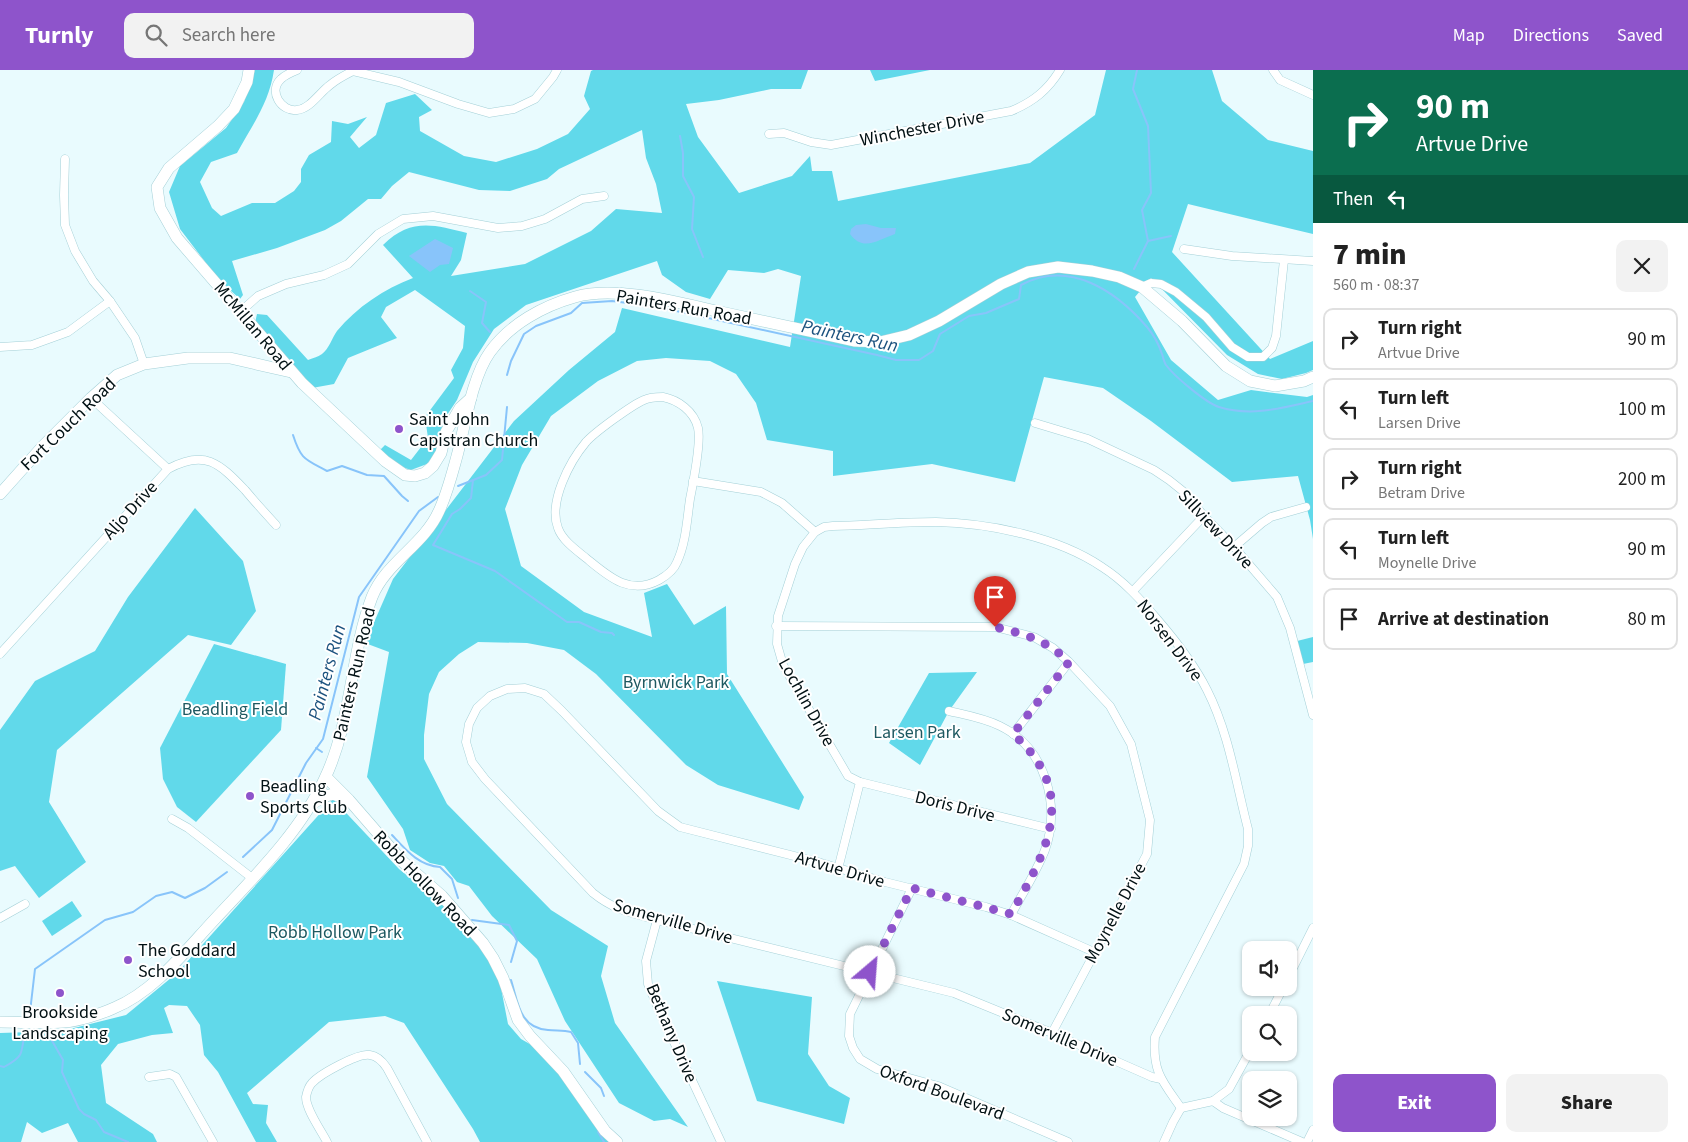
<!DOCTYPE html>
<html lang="en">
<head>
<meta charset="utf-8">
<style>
	body { margin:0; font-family:"Source Sans 3",sans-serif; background:#f2f2f2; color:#222; height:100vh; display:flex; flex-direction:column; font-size:19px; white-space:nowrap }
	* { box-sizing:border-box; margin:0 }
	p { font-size:16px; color:#767676 }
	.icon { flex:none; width:28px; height:28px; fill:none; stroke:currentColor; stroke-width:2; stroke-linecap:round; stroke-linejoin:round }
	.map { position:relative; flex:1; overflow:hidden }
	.side { display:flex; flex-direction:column; background:#fff; width:375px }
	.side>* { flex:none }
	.guide { background:#0b6e4f; color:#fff; overflow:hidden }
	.fabs { position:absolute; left:1242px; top:871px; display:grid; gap:10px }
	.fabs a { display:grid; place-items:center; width:55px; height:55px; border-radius:10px; background:#fff; box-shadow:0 1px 4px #0004; font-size:25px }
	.pin { position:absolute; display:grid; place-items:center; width:42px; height:42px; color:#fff; margin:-51px -21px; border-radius:50% 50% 50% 0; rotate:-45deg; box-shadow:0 0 5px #0007 }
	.pin .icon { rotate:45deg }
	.me { position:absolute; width:55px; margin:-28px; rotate:27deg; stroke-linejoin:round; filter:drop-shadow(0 0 4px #0008) }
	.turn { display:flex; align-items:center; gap:18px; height:105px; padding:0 20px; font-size:22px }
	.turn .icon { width:65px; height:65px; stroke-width:2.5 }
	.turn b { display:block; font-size:35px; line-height:42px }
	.then { display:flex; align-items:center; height:48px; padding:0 20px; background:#0003; gap:10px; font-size:19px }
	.round { display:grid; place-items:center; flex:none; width:52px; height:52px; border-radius:10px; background:#f2f2f2 }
	.headline { display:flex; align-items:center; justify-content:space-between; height:85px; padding:0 20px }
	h1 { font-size:30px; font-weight:800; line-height:38px }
	.action { display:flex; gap:10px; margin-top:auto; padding:10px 20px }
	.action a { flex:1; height:58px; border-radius:10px; background:#8e54cb; color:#fff; font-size:20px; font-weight:800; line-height:58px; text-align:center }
	.action a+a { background:#f2f2f2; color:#222 }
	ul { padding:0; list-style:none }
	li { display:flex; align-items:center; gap:15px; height:62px; margin:0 10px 8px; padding:0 10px; border:2px solid #e0e0e0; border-radius:10px }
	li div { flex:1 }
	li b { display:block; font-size:19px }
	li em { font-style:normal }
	header { display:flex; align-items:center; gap:30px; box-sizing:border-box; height:70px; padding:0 25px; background:#8e54cb; color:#fff }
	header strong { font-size:24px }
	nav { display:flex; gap:28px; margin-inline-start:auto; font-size:18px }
	.search { width:350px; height:45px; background:#f2f2f2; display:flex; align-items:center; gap:12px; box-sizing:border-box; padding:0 18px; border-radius:10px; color:#767676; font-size:19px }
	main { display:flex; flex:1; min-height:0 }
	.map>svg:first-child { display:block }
</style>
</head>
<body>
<header>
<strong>Turnly</strong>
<div class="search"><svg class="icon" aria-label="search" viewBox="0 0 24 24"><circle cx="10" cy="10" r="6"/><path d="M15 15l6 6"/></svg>Search here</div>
<nav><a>Map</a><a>Directions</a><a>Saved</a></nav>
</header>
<main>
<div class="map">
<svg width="1313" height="1072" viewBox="0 0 1313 1072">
	<rect width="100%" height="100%" fill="#e9fbfe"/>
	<!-- green -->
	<g fill="#61d9ea">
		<path d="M255,0H274C269,33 253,54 237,83L211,92L200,112L212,138L221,146L252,133H275L294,121L301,112V99L309,85L331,72L332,51L348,54L367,47L350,67L359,78L376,65L386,33L415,24L432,40L419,47L420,61L464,86L496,92L537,79L568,64L590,39L584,26L591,1L593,0H808L801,19H771L719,30L686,34L698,67L739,123L792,106L810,86L812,101H832L838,131L1030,93L1095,45L1106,0H1212L1222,31L1268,70L1313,81V164L1188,134L1172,182L1270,289L1313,271V300L1306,303L1282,309L1258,304L1227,285L1151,208L1135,227L1171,290L1218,330L1251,320L1307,327L1313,325V469L1310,450L1298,406L1232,412L1151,351L1103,318L1044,307L1015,412L932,394L833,406V381L767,370L756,333L736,304L710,291L666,288L637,291L598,311L551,346L522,395L505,439L521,496L584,542L652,567L644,523L667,514L694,555L726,536L727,604L804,727L799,740L718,715L686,695L596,604L564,580L527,573L478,572L459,584L439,602L429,624L424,665V689L447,734L551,840L608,876L601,906L615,953L688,1057L670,1049L654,1051L619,1033L565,951L537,889L492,846L469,816L457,812L444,796L430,793L410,780L403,759L367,707L389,582L365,573L393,509L514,351L569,300L615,262L622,238L790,277L801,206L778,199L764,203L728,200L710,229L686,222L662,205L657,191L526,235L494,259L473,292L457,330L443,351L438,380L427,394L411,400L402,397L380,380L385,375L411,390L428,368L425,347L454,308L451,300L463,278L465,256L415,220L386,237L381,247L397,268L348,288L334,314L312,318L255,253L257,244L267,245L308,290C312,288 318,287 322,284C329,279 332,268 337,261C357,237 384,219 413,208L383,175C410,148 433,154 467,163L461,190L451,206L525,194L591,161L616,139L662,143L656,114L646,88L642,60L559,99L547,109L510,121L479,120L409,102L392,116L381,129H368L341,151L325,160L277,178L232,191L243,225L240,229L219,210L180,159L169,122L180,96L226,58L244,32Z"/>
		<polygon points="870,0 930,0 875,11"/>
		<polygon points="195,438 243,491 256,541 231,575 188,565 57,680 49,732 86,792 39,828 15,796 0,801 0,660 35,611 95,581 128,527"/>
		<polygon points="1313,567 1313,592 1303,594 1297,571"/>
		<polygon points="214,574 286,594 281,660 196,752 177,737 163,709 160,678"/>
		<polygon points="977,602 949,641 920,695 889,673 929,603"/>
		<polygon points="333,729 399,799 447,838 487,886 500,913 508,954 521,969 535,977 561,1005 585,1042 611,1072 480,1072 473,1059 404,953 385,946 329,952 247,1023 253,1034 268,1035 266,1053 277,1072 256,1072 218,1002 204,985 200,955 187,936 169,935 164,938 173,963 152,965 118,974 101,995 106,1033 153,1064 157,1072 78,1072 68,1053 42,1063 27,1052 21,1072 0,1072 0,963 62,961 126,945 177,903"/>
		<polygon points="72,831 82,846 52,866 42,851"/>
		<polygon points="717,911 812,927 808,984 829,1016 850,1028 844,1054 757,1031"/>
	</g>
	<!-- water -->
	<g fill="#88c4fa">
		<path d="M866,154L881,158H896L895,164C878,170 863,182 850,164L851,159L856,155Z"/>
		<polygon points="435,169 453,178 449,194 440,195 430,202 409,186"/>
	</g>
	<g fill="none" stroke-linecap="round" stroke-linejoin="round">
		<!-- stream -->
		<g stroke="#88c4fa" stroke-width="2">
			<polyline points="1137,0 1133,19 1148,56 1151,123 1142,140 1148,171"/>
			<polyline points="680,66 683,83 683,106 694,127 692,159 703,187"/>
			<polyline points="1134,199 1148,171 1171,166"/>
			<polyline points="470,221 486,232 482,253 490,262"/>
			<path d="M507,305L511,291L524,264L536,256L571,243L582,233L612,231L658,237L877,285L896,290H919L933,281L940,264L969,246L986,243L1019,229L1021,215C1069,189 1116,221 1147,257C1153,264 1159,275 1162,284C1163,287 1164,292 1166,295C1174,306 1206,333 1219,337C1251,347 1282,338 1313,331"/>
			<path d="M293,365C301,390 305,389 327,401L342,396L367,405L384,406L402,426L408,431"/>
			<polyline points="473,410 471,428 460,439 452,444 433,475 495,501 567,552 579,552 601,562 612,563 614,565"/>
			<polyline points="458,416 486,405 502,390 507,337"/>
			<polyline points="316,678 322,682"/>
			<path d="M392,765C406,780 419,796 440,797L452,809L458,828"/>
			<polyline points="243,787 272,760 306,693 323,669 359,527 419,441 438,427"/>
			<polyline points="472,850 509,855 517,871 511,892"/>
			<path d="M511,910C518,932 519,958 548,960C556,961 563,960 571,962L578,973L580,994"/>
			<polyline points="30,942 35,899 105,850 133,842 156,826 172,822 185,828 205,818 227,802"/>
			<polyline points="24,970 34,966 51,969 63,990 62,1002 79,1039 84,1044 96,1050 104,1062 128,1072"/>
			<path d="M0,996L4,997C22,987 22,985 24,965"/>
			<polyline points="585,1002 601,1018 604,1026"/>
			<polyline points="598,1062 604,1072"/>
		</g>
		<defs>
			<g id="street">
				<path d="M297,0C292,2 285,5 281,9C268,21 281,42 297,40C310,39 320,22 330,15C337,9 345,5 353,1L350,0"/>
				<polyline points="1273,0 1280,10 1313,25"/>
				<polyline points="353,1 399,12 458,34 489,43 514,39 535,29 553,7 557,0"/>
				<path d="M769,64L784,63L811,72L831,75L1011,41C1033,32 1048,20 1060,0"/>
				<polyline points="65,89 64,125 65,155 75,181 93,211 110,231 135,268 144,294"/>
				<polyline points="1184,179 1232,186 1313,191"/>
				<polyline points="1142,217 1151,213 1161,214 1176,222 1206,247 1232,277 1248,287 1263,287 1272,278 1276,266 1284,190"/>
				<polyline points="240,242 258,226 286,214 324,205 348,194 378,164 403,149 433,146 498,158 522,156 545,149 582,129 604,126"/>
				<polyline points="0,277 32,275 68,262 110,231"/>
				<path d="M663,327C678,330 694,341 698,358C701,371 693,414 690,429C687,449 686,473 677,492C674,500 666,506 659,510C629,526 608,506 586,488C576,480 562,470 558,458C548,432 570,391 586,372C595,362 632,335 644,330C650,327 657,327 663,327Z"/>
				<polyline points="91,328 168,399"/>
				<polyline points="1035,353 1088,369 1154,400 1169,410 1184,422 1204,446 1234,477 1277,527 1290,558 1313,645"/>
				<polyline points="693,411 761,422 782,433 815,462"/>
				<polyline points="1234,477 1262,453 1271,447 1306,437"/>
				<polyline points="1133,521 1204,446"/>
				<polyline points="776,556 995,557 1034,567 1053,578 1069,592 1110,636 1131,674 1150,750 1147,784 1052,963"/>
				<path d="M0,584L168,399C205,379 219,393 245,420C255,432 266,444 276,455"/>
				<path d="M949,641C966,645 984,648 1000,656C1046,678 1061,736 1045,780C1036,803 1022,824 1011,845"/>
				<polyline points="1013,664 1069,592"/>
				<polyline points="860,712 1051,759"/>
				<polyline points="172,749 188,758 252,808"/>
				<path d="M838,799L860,712L848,706L783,595L777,574L778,546L795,494L803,477L815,462L824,457L833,456C867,455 902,452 936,452C989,453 1058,467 1102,497C1124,511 1141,530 1157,549C1176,571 1194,594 1207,620C1229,663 1236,713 1248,759V776L1244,794L1155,967C1152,1002 1163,1012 1181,1038"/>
				<polyline points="912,818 850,944 849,966 853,978 860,989 877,999 938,1016 1068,1072"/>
				<polyline points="0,848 25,834"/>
				<polyline points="657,850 646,891 648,914 658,938 721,1072"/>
				<path d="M1094,882L1011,845L986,837L885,812L818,792L680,757L658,741L562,641L544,624L525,618L507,619L490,626L477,638L469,654L466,672L472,692L485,709L593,823C614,840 631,843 657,850L954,923L1052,963L1152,1007L1161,1009"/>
				<polyline points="1289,906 1313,858"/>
				<polyline points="1269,945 1283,918"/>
				<polyline points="149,1007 170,1004 176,1007 213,1072"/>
				<polyline points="1213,1031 1229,1019 1251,979"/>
				<polyline points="1181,1038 1213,1031 1223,1038 1302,1072"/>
				<path d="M327,1072C321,1060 306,1040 306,1027C307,1022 309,1016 312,1013C320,1004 358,983 370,985C378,986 383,992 387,998L427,1072"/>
				<polyline points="1164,1072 1173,1052 1181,1038"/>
				<polyline points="1307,1072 1313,1060"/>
			</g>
			<g id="secondary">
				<polyline points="249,0 247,12 234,39 218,56 169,98 157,117 160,138 177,168 302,313 385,391 405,405 415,406 425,403 433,396 441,383 446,362 460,338 471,328"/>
				<polyline points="0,424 42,377 91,328 117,305 144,294 188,288 230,288 291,302"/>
				<polyline points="326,707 349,730 402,791 442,826 483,873 493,888 503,908 518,950 530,966 563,1001 605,1061 617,1072"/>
				<polyline points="312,734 323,727 333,724 345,729"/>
				<path d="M0,952C21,952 43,954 64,952C78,951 101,944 114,938C155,921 185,881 215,849C254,807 301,761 325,708C352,651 350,585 372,527C386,492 424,475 439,441C447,424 452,404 457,386C465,356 472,307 490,282C510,254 543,236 575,227C617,215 679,233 721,242C766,252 810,261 854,271L880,272L909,265L939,251L1001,214L1028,202L1058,197L1092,201L1119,207L1142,217L1182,251L1226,296L1250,311L1275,316L1304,311L1313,307"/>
			</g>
		</defs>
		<!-- street casing -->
		<use href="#street" stroke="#a4d0d7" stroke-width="9"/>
		<!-- secondary casing -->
		<use href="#secondary" stroke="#a4d0d7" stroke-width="12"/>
		<!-- street -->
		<use href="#street" stroke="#fff" stroke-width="8"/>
		<!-- secondary -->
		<use href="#secondary" stroke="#fff" stroke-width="11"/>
	</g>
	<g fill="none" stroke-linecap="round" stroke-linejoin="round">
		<!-- route -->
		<path stroke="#8e54cb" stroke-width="9" stroke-dasharray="0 16.2" d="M870,902L912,818L1011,844C1047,781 1080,723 1013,664L1069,592C1048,571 1023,563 995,557"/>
	</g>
	<!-- markers -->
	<g fill="#8e54cb" stroke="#fff" stroke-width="2">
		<circle cx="399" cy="359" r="5"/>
		<circle cx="250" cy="726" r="5"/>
		<circle cx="128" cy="890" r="5"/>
		<circle cx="60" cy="923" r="5"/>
	</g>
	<g text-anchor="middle" stroke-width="4" stroke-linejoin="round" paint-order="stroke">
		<!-- street labels -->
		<g font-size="18" fill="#021114" stroke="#fff">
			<text transform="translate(922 58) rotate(-11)" y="6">Winchester Drive</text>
			<text transform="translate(684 237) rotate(10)" y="6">Painters Run Road</text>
			<text transform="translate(253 256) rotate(50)" y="6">McMillan Road</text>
			<text transform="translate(68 354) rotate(-44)" y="6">Fort Couch Road</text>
			<text transform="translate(130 440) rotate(-48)" y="6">Aljo Drive</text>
			<text transform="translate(1216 459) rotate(47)" y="6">Sillview Drive</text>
			<text transform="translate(1170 570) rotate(53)" y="6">Norsen Drive</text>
			<text transform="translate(354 604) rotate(-77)" y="6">Painters Run Road</text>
			<text transform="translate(807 632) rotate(61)" y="6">Lochlin Drive</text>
			<text transform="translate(955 736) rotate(14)" y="6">Doris Drive</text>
			<text transform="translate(840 799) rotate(16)" y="6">Artvue Drive</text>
			<text transform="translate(425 813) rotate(46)" y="6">Robb Hollow Road</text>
			<text transform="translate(1115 843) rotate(-62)" y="6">Moynelle Drive</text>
			<text transform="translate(673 851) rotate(16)" y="6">Somerville Drive</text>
			<text transform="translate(672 963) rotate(67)" y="6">Bethany Drive</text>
			<text transform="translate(1060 967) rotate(23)" y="6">Somerville Drive</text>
			<text transform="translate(942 1022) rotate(20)" y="6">Oxford Boulevard</text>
		</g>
		<!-- poi labels -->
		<g font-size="18" fill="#021114" stroke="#fff" text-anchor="start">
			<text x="409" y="355">Saint John<tspan x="409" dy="21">Capistran Church</tspan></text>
			<text x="260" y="722">Beadling<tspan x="260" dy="21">Sports Club</tspan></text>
			<text x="138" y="886">The Goddard<tspan x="138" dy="21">School</tspan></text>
			<text x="60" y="948" text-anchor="middle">Brookside<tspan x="60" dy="21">Landscaping</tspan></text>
		</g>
		<!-- park labels -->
		<g font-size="18" fill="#1e5961" stroke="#fff">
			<text x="676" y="618">Byrnwick Park</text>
			<text x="235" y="645">Beadling Field</text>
			<text x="917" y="668">Larsen Park</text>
			<text x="335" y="868">Robb Hollow Park</text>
		</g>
		<!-- water labels -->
		<g font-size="19" font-style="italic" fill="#1d537f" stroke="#fff">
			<text transform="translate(850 265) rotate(12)" y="7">Painters Run</text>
			<text transform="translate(326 602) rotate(-75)" y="7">Painters Run</text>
		</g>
	</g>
</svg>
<div class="fabs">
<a><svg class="icon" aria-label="sound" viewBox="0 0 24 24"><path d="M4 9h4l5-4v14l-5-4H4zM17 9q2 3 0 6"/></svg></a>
<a><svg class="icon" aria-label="search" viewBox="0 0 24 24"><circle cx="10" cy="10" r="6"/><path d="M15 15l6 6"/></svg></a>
<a><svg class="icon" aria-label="layers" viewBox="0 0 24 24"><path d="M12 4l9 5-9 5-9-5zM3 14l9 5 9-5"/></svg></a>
</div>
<div class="pin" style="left:995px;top:557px;background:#d93025"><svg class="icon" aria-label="arrive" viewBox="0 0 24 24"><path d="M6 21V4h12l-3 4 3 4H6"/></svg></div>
<svg class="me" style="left:870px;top:902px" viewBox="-20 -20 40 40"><circle r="19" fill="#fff"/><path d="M0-13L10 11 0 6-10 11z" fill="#8e54cb"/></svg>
</div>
<section class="side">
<div class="guide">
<div class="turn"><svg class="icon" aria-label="right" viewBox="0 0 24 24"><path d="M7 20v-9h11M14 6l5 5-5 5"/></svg><div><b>90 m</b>Artvue Drive</div></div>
<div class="then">Then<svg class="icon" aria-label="left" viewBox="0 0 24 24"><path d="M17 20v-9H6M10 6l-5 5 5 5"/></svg></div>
</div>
<div class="headline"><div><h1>7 min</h1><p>560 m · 08:37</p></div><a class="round"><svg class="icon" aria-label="close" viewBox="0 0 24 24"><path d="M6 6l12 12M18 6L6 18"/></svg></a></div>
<ul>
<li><svg class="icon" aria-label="right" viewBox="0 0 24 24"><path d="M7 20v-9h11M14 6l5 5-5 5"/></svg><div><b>Turn right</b><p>Artvue Drive</p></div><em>90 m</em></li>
<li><svg class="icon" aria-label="left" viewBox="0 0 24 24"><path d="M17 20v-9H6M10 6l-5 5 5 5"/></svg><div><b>Turn left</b><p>Larsen Drive</p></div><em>100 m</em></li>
<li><svg class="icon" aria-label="right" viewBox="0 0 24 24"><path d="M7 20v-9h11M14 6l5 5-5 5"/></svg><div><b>Turn right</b><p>Betram Drive</p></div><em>200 m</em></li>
<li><svg class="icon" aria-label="left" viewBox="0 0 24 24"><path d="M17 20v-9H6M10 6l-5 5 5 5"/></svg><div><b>Turn left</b><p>Moynelle Drive</p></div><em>90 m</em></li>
<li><svg class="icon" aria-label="arrive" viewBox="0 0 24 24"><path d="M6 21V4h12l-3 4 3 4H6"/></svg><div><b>Arrive at destination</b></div><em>80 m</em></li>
</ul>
<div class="action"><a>Exit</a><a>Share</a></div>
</section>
</main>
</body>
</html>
